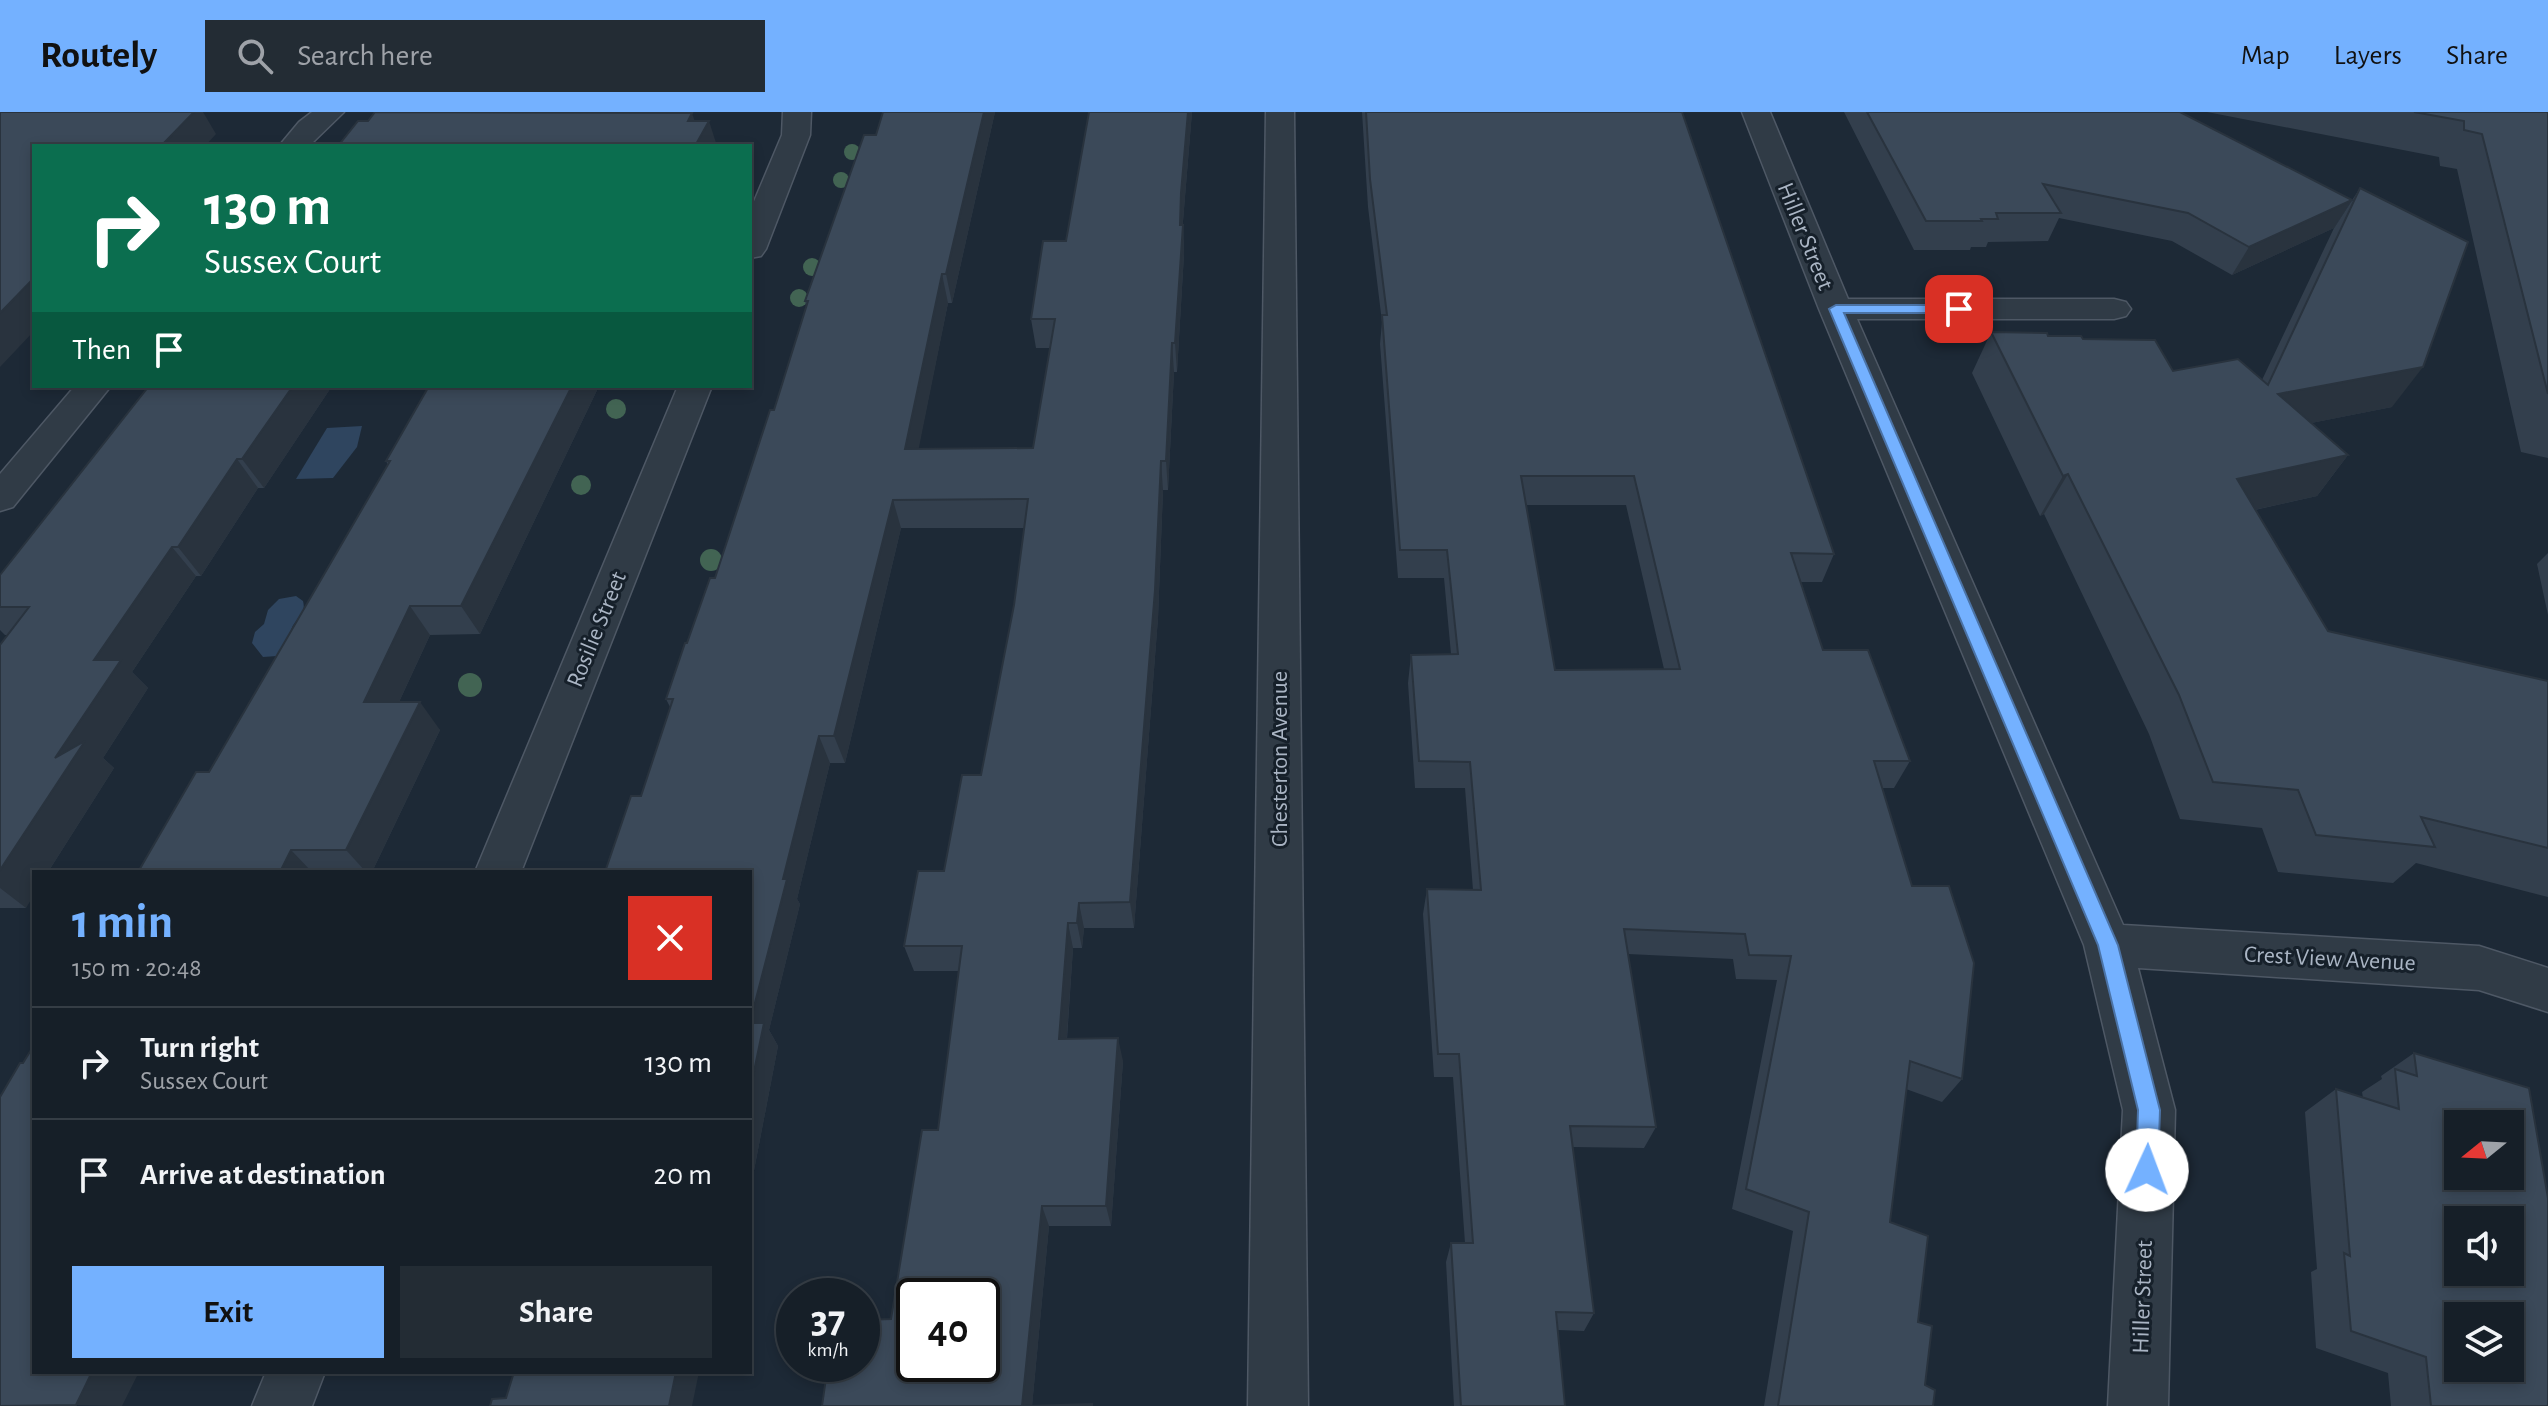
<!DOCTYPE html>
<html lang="en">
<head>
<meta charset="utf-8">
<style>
	body { margin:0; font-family:"Alegreya Sans",sans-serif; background:#232c34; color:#f1f3f6; height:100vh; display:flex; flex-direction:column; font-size:30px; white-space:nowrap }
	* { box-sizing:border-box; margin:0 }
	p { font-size:26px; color:#9ea2a8 }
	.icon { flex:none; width:44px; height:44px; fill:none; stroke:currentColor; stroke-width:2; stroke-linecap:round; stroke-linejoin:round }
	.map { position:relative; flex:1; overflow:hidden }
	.sheet { position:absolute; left:32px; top:758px; width:720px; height:504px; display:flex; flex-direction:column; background:#161f28; border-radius:0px; box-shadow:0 4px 12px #0003,0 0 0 2px #353d45 }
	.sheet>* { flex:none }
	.banner { position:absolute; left:32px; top:32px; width:720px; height:244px; border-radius:0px; box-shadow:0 4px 12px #0003,0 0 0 2px #353d45; background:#0b6e4f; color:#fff; overflow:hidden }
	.needle { width:52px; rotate:252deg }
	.tools { position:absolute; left:2444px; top:998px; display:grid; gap:16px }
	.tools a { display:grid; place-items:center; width:80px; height:80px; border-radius:0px; background:#161f28; box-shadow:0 4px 12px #0003,0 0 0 2px #353d45; font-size:40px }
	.speed { position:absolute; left:776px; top:1166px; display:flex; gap:16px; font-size:40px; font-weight:700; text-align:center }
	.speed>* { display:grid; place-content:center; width:104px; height:104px; border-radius:50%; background:#161f28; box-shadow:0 4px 12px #0003,0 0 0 2px #353d45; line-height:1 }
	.speed small { font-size:20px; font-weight:400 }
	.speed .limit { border:4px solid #111; border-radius:12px; background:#fff; color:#111 }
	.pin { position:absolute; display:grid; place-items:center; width:68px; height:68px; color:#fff; margin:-34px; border-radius:16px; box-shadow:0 4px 12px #0006 }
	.me { position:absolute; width:88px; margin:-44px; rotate:2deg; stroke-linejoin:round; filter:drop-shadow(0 0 6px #0008) }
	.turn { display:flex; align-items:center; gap:28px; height:168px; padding:0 40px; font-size:36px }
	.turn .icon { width:104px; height:104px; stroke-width:2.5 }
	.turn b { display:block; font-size:56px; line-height:68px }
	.then { display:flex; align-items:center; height:76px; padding:0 40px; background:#0003; gap:16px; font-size:30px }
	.round { display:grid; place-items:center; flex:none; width:84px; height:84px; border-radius:0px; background:#232c34 }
	.overview { display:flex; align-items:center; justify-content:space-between; height:136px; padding:0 40px }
	h1 { font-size:48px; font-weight:700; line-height:60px; color:#74b1ff }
	.action { display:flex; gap:16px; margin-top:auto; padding:16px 40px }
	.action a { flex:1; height:92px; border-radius:0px; background:#74b1ff; color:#111; font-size:32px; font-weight:700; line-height:92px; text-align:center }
	.action a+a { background:#232c34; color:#f1f3f6 }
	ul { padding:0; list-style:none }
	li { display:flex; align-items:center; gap:24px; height:112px; padding:0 40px; border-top:2px solid #353d45 }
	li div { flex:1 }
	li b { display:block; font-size:30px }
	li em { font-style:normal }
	header { display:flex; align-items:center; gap:48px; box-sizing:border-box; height:112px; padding:0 40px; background:#74b1ff; color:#111 }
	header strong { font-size:38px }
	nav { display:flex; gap:44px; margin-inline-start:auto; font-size:28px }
	.search { width:560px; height:72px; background:#232c34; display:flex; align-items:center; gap:20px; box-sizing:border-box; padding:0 28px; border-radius:0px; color:#9ea2a8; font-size:30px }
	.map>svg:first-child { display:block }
</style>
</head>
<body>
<header>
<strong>Routely</strong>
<div class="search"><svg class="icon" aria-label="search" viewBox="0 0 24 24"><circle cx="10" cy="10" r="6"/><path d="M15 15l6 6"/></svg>Search here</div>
<nav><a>Map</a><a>Layers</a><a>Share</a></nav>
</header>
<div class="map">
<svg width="2548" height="1294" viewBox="0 0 2548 1294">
	<rect width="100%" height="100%" fill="#1d2936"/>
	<!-- water -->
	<g fill="#2f455f">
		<polygon points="362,314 357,335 333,366 296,367 327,316"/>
		<path d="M296,484L303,489C308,508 286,508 292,528L277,544L263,545L252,531L255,520L264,512L268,498L279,487Z"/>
	</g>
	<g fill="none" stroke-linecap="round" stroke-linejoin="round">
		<defs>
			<g id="minor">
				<polygon points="312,0 344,0 309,34 279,34 299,10"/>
				<polygon points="783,0 811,0 810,23 766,137 761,144 750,146 750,99 782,23"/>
				<polygon points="1266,0 1294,0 1308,1294 1248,1294"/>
				<polygon points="1742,0 1770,0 1848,187 2114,187 2126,190 2131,197 2126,204 2114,207 1857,207 2123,813 2479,834 2548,856 2548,900 2479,878 2138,856 2175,998 2168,1294 2108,1294 2123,998 2084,833 1819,197"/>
				<polygon points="75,274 111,274 13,395 0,399 0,362"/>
				<polygon points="678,274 712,274 521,760 475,760"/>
				<polygon points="266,1260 325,1260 312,1294 252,1294"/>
			</g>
		</defs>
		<!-- minor casing -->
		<use href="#minor" stroke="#4e5865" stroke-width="3"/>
		<!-- minor -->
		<use href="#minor" fill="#303b46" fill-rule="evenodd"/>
	</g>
	<!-- trees -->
	<g fill="#426453">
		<circle cx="852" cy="40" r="8"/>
		<circle cx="841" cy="68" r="8"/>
		<circle cx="812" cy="155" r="9"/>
		<circle cx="799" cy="186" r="9"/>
		<circle cx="616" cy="297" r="10"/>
		<circle cx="581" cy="373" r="10"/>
		<circle cx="711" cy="448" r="11"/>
		<circle cx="470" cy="573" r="12"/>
	</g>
	<!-- wall -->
	<g fill="#333f4d" fill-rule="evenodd">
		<polygon points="883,0 995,0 952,191 948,191 918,337 1033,336 1050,236 1036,236 1031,207 1066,129 1089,0 1192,0 1183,109 1184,142 1177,260 1174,260 1168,378 1163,378 1158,506 1134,816 1084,816 1082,836 1073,836 1067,927 1123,949 1111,1114 1049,1114 1032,1294 1093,1294 822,1294 891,1207 938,1018 959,859 914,859 904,834 944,759 981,663 1014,493 1024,416 901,416 845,651 830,651 797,787 800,792 769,918 778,934 751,1074 750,1074 750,760 641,684 670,595 666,587 687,531 715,466 774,298 806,194 805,189 876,23"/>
		<path d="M1362,0H1682L1834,442L1822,470H1801L1823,538L1910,649L1894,676H1882L1962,967L1942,990L1906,977L1890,1110L1918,1210L1925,1273L1933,1294H1764L1793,1119L1732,1097L1777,868L1736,867L1733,847L1628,842L1656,1015L1644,1036L1573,1035L1594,1201L1584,1219L1558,1218L1565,1294H1454L1446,1150L1451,1131H1465L1453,965H1434L1423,802L1427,777L1473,778L1465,676H1415L1408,571L1411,543L1451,542L1444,466H1398L1380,232L1382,210L1368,95ZM1526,393H1626L1664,557L1555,558Z"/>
		<polygon points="1844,0 2180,0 2352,88 2334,116 2232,163 2172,129 2059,106 2048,129 1988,130 1986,135 1971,135 1970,138 1914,138"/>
		<polygon points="2207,0 2548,0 2548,346 2521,340 2457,57 2440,54 2439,45"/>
		<polygon points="2360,76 2392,295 2311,311 2348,343 2317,384 2255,398 2328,519 2548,569 2548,785 2416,751 2393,771 2278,760 2262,716 2180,707 2149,622 2044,402 2040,404 1972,261 1991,220 2048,224 2083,227 2173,259 2262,268 2334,116"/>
		<polygon points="149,274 332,274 264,376 258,376 201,464 196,464 132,560 148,576 103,646 114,656 48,760 34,760 26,796 0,796 0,533 8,523 5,523 0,518 0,463"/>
		<polygon points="429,274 599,274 480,522 430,523 399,590 440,618 372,760 138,760 209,660 388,353 386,349"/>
		<polygon points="2548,441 2548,503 2537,452"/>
		<polygon points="2414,941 2548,1294 2391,1294 2388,1261 2316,1236 2311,1160 2317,1157 2305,1000 2336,977 2363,986 2362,980 2382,967 2381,964"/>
	</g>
	<!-- shaded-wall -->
	<g fill="#29333e">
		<polygon points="194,0 203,0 216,22 205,34 161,34"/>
		<polygon points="984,0 995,0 952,191 946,162"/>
		<polygon points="1188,0 1192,0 1183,109 1184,142 1177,260 1175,231 1181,81"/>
		<polygon points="692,1 700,25 709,9 717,34 695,34 688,9"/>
		<polygon points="2352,88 2334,116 2232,163 2249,135"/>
		<polygon points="942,162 948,191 913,365 905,337"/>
		<polygon points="34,166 34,219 0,255 0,201"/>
		<polygon points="1172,231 1174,260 1168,378 1166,349"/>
		<polygon points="2423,255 2392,295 2250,323 2278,282"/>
		<polygon points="293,274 332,274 264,376 242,347"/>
		<polygon points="572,274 599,274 480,522 461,494"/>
		<polygon points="2348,343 2317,384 2208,408 2237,367"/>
		<polygon points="237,347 258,376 201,464 178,435"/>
		<polygon points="1161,349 1163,378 1158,506 1134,816 1130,790"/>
		<polygon points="2068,362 2044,402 2040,404 2063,364"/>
		<polygon points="893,388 901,416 845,651 834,624"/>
		<polygon points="172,435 196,464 132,560 148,576 103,646 114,656 48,760 34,760 34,783 26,796 0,776 0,758 55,646 94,548"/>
		<polygon points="410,494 430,523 386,618 364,590"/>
		<polygon points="420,590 440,618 372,760 366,760 346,738"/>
		<polygon points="819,624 830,651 797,787 800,792 769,918 778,934 751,1074 750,1073 750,911 783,767"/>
		<polygon points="291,738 312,760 280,760"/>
		<polygon points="1079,791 1084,816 1082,836 1077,811"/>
		<polygon points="1068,811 1073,836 1065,951 1059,927"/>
		<polygon points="1118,926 1123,949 1111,1114 1106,1094"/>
		<polygon points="1042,1094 1049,1114 1032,1294 1022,1294"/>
		<polygon points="92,1260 139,1260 122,1294 76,1293"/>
		<polygon points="676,1260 699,1260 692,1294 669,1294"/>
	</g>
	<!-- building -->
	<g fill="#3b4959" stroke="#29333e" stroke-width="2" fill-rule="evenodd">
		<polygon points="0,0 194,0 161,34 34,34 34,166 0,201"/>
		<polygon points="375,0 692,1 688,9 709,9 695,34 338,34 358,9 368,9"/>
		<path d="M883,0H984L946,162H942L905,337L1033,336L1055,207H1031L1043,129H1066L1089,0H1188L1181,81L1180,113H1183L1175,231H1172L1166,349H1161L1155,478L1130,790L1079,791L1077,811H1068L1059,927L1118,926L1106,1094H1042L1022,1294H822L828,1252H862V1208L891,1207L922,1018H938L962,834H904L918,759H944L962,663H981L1014,493L1028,387L893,388L834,624H819L783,767H787L750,910V760H605L631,684H641L673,587H666L685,531H687L710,466H715L770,298H774L808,189H805L864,23H876ZM914,1184H982V1252H914Z"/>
		<path d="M1366,0H1682L1834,442L1791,441L1823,538H1868L1910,649H1874L1912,774H1949L1974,851L1962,967L1910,949L1890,1110L1928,1124L1918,1210L1932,1214L1925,1273L1935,1278L1933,1294H1778L1809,1100L1746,1077L1791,844L1749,843L1745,822L1624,817L1656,1015L1570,1014L1594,1201L1556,1200L1565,1294H1461L1451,1131H1473L1459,942H1438L1427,777L1481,778L1470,650L1419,649L1411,543L1458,542L1447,438H1400L1382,203H1387L1370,67ZM1521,364H1634L1680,557L1555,558Z"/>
		<polygon points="1867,0 2180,0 2352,88 2249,135 2188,101 2043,72 2061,101 1996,101 1998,107 1981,107 1982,109 1926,109"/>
		<polygon points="2414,0 2548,0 2548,282 2482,22 2464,18 2464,9"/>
		<polygon points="2360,76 2468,130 2423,255 2278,282 2348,343 2237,367 2328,519 2548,569 2548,736 2421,705 2435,735 2316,723 2298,678 2213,670 2179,583 2068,362 2063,364 1991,220 2047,221 2048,224 2081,224 2083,227 2155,228 2173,259 2238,247 2268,273"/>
		<polygon points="149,274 293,274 242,347 237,347 178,435 172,435 94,548 121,548 55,646 85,629 0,758 0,533 29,495 0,495 0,463"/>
		<polygon points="429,274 572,274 461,494 410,494 364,590 420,590 346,738 291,738 280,760 138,760 196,660 209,660 390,349 386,349"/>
		<polygon points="750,911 764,911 750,979"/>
		<polygon points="34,933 34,1260 92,1260 76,1293 0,1294 0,985 20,951 23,951"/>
		<path d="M2414,941L2529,976L2548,1086V1294H2431L2426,1245L2351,1219L2344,1141L2350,1144L2336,977L2399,997L2395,957L2417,964ZM2458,1012H2510V1064H2458ZM2458,1108H2510V1160H2458ZM2458,1204H2510V1256H2458Z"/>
		<polygon points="514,1260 676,1260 669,1294 490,1294 492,1287 506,1286"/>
		<polygon points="1092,1292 1092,1294 1025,1294"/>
	</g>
	<!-- route -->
	<polygon fill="#74b1ff" stroke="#4b73a6" stroke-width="2" points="1836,193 1959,193 1966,197 1959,201 1844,201 2118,833 2160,998 2158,1058 2155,1065 2147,1068 2139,1065 2136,1058 2138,998 2098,833 1829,197"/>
	<g text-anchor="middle" stroke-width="6" stroke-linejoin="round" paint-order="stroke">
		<!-- street labels -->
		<g font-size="24" fill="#aab5c4" stroke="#16202a">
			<text transform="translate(1806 124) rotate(68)" y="8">Hiller Street</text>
			<text transform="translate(596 517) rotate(-68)" y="8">Rosilie Street</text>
			<text transform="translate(1279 647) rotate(-90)" y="8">Chesterton Avenue</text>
			<text transform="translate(2330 846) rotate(3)" y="8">Crest View Avenue</text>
			<text transform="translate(2142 1185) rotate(-88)" y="8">Hiller Street</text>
		</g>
	</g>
</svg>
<div class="tools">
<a><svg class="needle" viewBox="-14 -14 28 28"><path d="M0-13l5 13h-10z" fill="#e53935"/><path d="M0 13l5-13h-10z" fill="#9ea2a8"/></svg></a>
<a><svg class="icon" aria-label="sound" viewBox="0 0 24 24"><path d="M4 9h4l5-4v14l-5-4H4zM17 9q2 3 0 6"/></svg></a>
<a><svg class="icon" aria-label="layers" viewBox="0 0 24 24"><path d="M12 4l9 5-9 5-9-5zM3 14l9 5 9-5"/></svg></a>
</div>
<div class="speed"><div>37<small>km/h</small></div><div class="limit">40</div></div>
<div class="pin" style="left:1959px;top:197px;background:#d93025"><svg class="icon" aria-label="arrive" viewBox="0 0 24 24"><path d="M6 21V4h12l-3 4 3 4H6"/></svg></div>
<svg class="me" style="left:2147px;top:1058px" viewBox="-20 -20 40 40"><circle r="19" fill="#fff"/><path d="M0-13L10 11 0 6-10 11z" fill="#74b1ff"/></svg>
<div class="banner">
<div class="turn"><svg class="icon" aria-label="right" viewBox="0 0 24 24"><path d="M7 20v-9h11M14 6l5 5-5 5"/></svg><div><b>130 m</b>Sussex Court</div></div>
<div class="then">Then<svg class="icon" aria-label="arrive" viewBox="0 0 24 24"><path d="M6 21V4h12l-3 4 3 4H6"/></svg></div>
</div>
<section class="sheet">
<div class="overview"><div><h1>1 min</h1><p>150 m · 20:48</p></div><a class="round" style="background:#d93025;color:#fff"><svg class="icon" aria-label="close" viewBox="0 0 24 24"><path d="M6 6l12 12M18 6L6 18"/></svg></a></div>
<ul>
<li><svg class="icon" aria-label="right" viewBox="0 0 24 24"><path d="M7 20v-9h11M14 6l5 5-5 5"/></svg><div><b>Turn right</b><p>Sussex Court</p></div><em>130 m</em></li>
<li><svg class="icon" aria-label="arrive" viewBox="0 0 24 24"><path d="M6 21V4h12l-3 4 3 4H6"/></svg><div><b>Arrive at destination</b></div><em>20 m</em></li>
</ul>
<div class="action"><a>Exit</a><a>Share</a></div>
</section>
</div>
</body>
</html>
